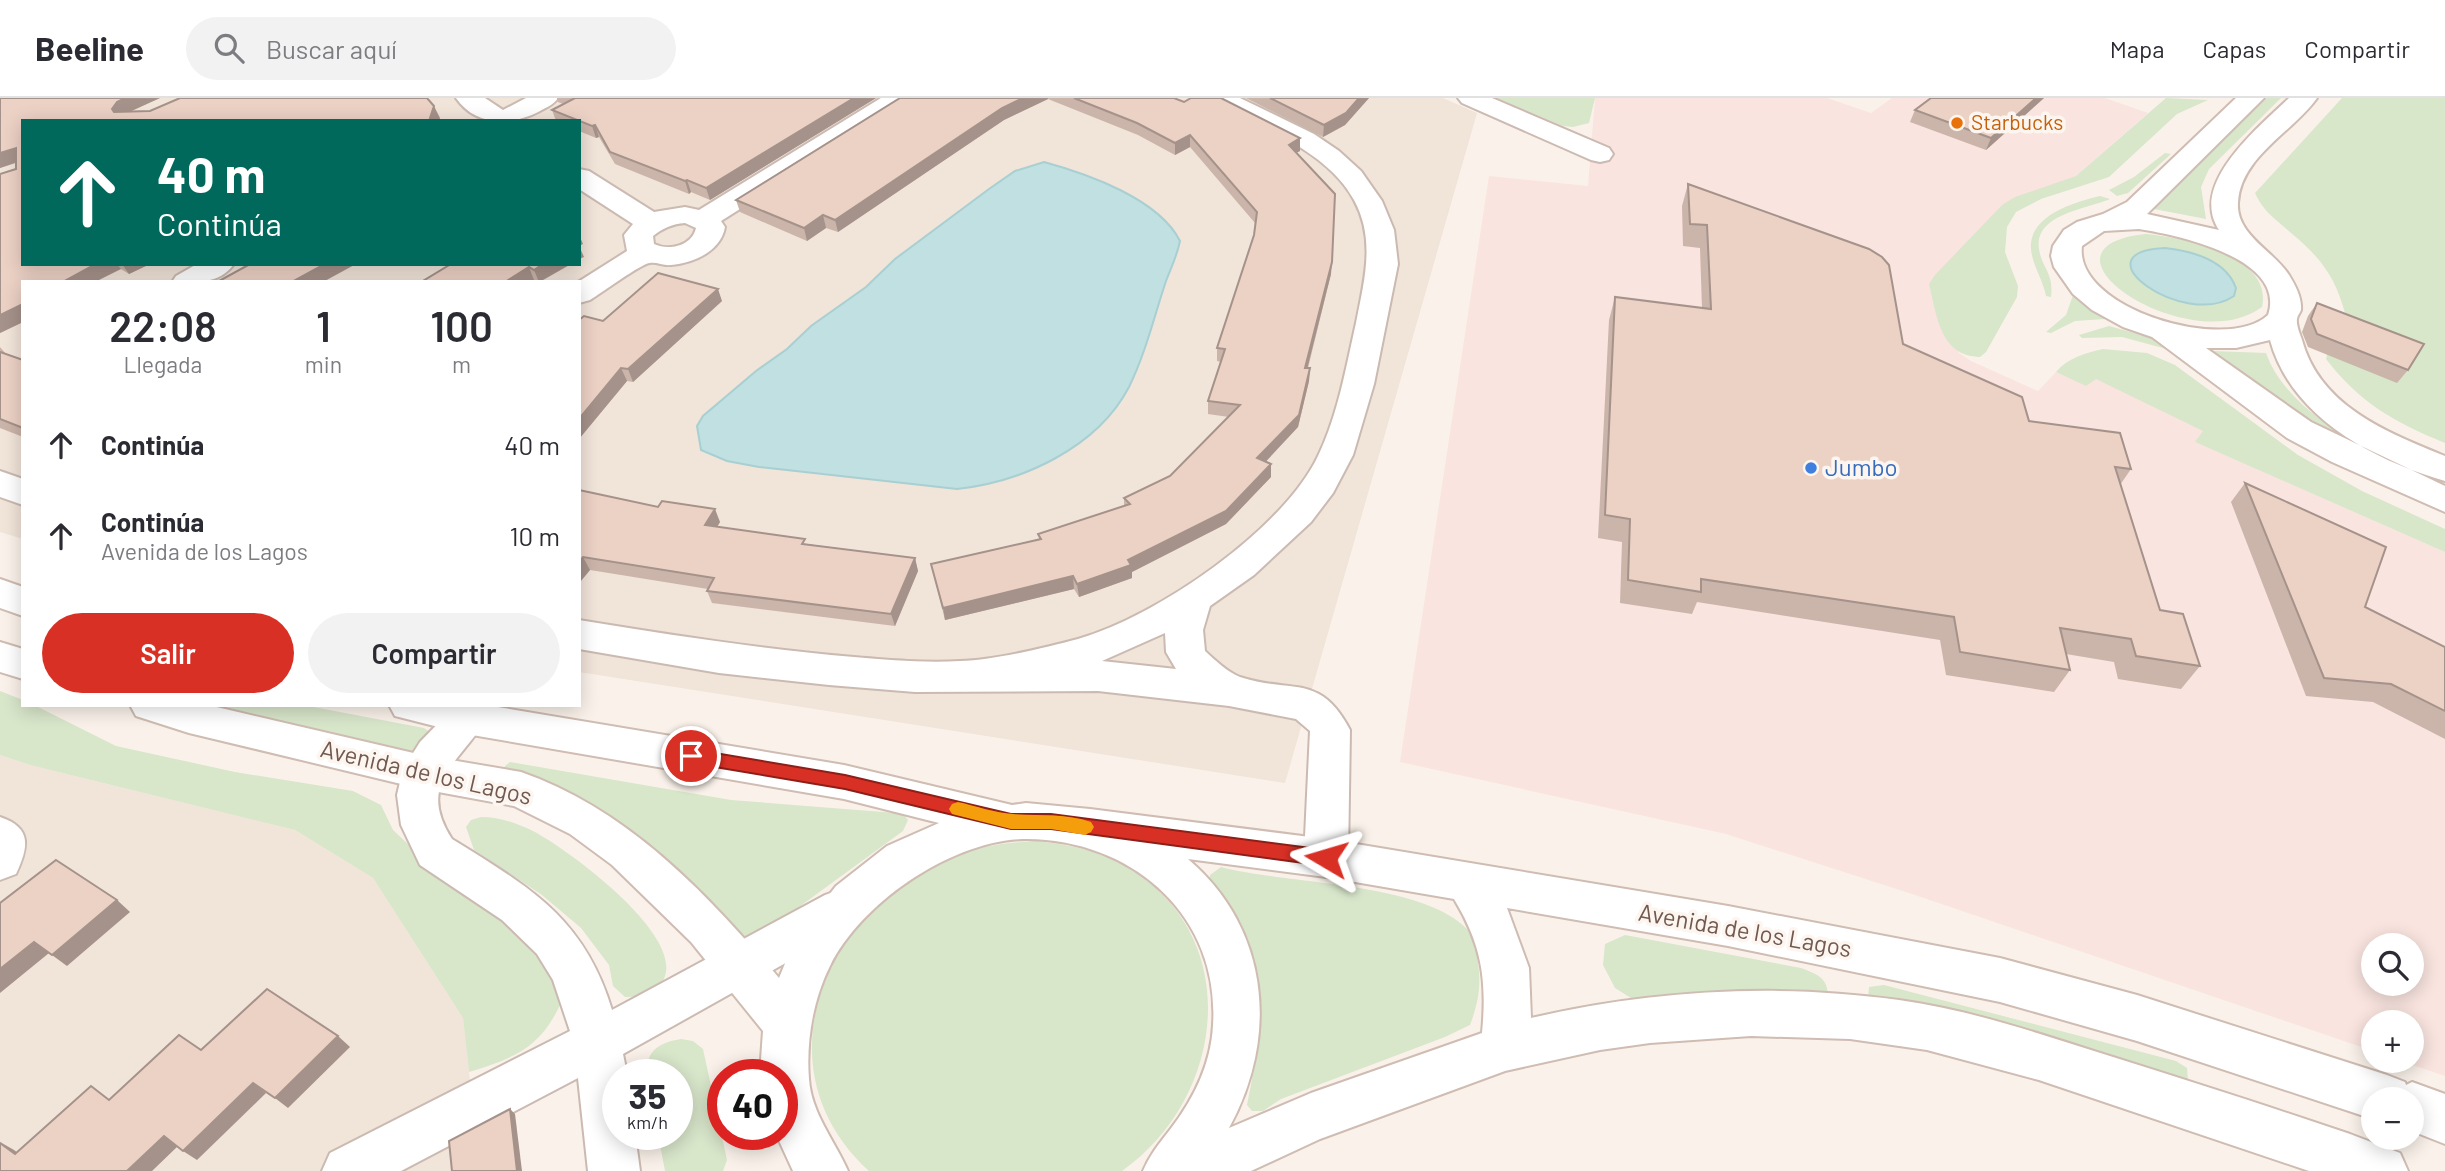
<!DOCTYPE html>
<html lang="es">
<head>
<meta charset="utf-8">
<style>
	body { margin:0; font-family:Barlow,sans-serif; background:#f2f2f3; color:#2b2b33; height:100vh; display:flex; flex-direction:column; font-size:26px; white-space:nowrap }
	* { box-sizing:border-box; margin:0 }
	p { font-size:23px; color:#7c7c81 }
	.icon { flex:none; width:38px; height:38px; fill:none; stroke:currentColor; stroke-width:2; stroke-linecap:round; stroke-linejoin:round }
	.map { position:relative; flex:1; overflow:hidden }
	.sheet { position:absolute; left:21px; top:182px; width:560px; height:427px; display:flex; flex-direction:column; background:#fff; border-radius:0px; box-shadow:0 4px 18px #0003 }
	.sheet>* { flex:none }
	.banner { position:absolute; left:21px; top:21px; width:560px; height:147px; border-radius:0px; box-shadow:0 4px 18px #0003; background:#00695c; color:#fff; overflow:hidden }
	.tools { position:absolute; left:2361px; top:835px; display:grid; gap:14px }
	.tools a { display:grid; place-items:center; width:63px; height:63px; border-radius:50%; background:#fff; box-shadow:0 4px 18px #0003; font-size:35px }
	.speed { position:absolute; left:602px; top:961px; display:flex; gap:14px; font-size:35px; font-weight:700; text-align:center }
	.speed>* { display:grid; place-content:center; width:91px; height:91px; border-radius:50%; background:#fff; box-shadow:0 4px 18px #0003; line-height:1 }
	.speed small { font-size:18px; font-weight:400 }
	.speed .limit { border:10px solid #d22; background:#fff; color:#111 }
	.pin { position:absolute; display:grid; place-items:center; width:60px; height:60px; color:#fff; margin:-30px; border:4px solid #fff; border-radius:50%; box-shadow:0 2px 7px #0007 }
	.me { position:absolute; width:77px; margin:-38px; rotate:277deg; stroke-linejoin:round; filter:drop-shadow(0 0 5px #0008) }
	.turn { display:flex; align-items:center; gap:24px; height:147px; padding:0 21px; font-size:32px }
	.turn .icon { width:91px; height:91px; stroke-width:2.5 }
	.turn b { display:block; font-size:49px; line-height:60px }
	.eta { display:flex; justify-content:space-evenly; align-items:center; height:119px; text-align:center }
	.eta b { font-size:42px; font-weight:600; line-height:49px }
	.button { display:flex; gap:14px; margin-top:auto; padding:14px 21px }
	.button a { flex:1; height:80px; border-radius:42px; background:#d93025; color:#fff; font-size:28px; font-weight:600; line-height:80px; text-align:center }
	.button a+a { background:#f2f2f3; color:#2b2b33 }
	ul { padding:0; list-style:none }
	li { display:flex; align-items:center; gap:21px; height:91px; padding:0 21px }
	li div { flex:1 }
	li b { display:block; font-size:26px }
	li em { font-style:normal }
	header { display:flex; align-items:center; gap:42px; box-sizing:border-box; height:98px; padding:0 35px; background:#fff; border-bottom:2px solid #e1e1e2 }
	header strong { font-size:33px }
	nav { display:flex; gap:38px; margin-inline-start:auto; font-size:24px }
	.search { width:490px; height:63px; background:#f2f2f3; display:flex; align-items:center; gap:18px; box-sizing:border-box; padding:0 24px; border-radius:38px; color:#7c7c81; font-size:26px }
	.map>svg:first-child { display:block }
</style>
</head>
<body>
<header>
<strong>Beeline</strong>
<div class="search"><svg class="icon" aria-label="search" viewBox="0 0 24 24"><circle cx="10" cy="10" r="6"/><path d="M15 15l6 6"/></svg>Buscar aquí</div>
<nav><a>Mapa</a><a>Capas</a><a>Compartir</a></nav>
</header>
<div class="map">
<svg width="2445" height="1073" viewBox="0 0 2445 1073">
	<rect width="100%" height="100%" fill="#faf2ea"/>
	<!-- residential -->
	<g fill="#f1e4d9" fill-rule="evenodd">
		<path d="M0,0H1443L1477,15L1285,685L579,574V184H23V441L0,434ZM23,23H579V166H23Z"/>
		<polygon points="0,657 30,667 295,732 373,780 463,920 480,1073 0,1073"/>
	</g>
	<!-- commercial -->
	<path fill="#f9e4df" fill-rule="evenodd" d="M1595,0H1827L1871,15L1892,0H2105L2148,15L2076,78L2002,107L1929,186L1959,255L1971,263L2038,293L2056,274L2086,287L2096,280L2204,333L2195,344L2445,454V978L2400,963L2412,962V924H2373V953L1912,796L1726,736L1400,664L1489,78L1588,88ZM2373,847H2412V886H2373Z"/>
	<!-- green -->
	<g fill="#d8e6ca">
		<polygon points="1497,0 1595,0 1589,25 1573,29 1563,28"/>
		<path d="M2166,0L2208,2L2177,16L2109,79L2041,101L2016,114L2007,129L2005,154L2018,188L2017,199L1986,254L1980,259C1940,258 1937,218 1929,186L1935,177L2002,107L2015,99L2076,78Z"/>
		<polygon points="2267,0 2281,0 2209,71 2201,89 2206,121 2154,111 2152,109"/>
		<path d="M2342,0H2445V345C2394,324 2360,305 2326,261L2333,236L2345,215C2335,178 2320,159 2291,135C2275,120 2265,116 2255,95Z"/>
		<polygon points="2165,55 2171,56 2128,95 2117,98 2109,92 2134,79"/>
		<path d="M2100,98L2110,101C2087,111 2034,116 2039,151C2042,171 2054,174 2051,199L2046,198C2043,182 2032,166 2031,151C2028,118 2074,104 2100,98Z"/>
		<path d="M2145,136C2183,139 2273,157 2262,209C2190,263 2019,150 2145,136Z"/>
		<polygon points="2073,197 2078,197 2105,221 2075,223 2051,235 2046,234 2066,217"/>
		<polygon points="2109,228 2152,240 2174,253 2122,239 2082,240 2079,237"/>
		<path d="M2103,251L2147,255L2175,267L2298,357L2362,393L2445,431V454L2195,344L2203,333L2096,281L2086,288L2056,274C2067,260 2086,255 2103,251Z"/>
		<path d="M2213,253L2266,255C2289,320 2386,363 2445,388V394L2331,338Z"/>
		<path d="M0,593L23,602V607H34L116,648L235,674L353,693L381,707L393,732L425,762L505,811L566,893C545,947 521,958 469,974L463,920L373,780L295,732L30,667L0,657Z"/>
		<polygon points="199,607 303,607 424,630 434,637 422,653 410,654"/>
		<polygon points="510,664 731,702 896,715 903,716 908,722 903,733 747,847 504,673 505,668"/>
		<path d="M481,719C500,719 516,725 533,733C569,752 680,834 665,878C659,896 642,899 625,899L613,888L609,867L581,830L542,797L474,752L466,729L471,722Z"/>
		<path d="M1035,743C1067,746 1098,752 1127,769C1245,838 1226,1000 1122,1073H869C761,974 819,825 936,765C966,749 1002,745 1035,743Z"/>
		<path d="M1221,769C1288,787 1425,783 1470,834C1475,839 1475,848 1476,854C1482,881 1480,901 1470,927L1445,939L1281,1001L1263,1013H1252L1247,1007L1260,940L1257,896L1210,789V777Z"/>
		<path d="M1625,837L1801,870C1817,876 1828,880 1828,898L1642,907L1615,890L1603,867L1605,846Z"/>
		<polygon points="1884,887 2176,963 2187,970 2188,982 2181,985 1868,900 1869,889"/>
		<path d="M681,941L693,943L703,951L727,1062L723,1073H665L658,1036H677V976H648C644,953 661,944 681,941Z"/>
	</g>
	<!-- water -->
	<g fill="#c0e0e1" stroke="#a8cfd2" stroke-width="2">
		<path d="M1044,64C1088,76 1159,101 1180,143C1177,158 1171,170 1166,183C1154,219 1146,254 1129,289C1097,350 1022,384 957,391L759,369L727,363L701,352L697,328L703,318L756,273L787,251L811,228L866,189L895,161L989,91L1015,73Z"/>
		<path d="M2165,150C2191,153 2226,162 2236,190L2234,198C2184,232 2075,154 2165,150Z"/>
	</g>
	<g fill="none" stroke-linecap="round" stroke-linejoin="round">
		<defs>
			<g id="street">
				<path d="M456,0H485L503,12L526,0H558C553,7 547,9 540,13C512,28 476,29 456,0Z"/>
				<path d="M881,0H912L908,5L721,123L725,129C721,153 694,165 671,167C664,168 657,164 650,165C642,165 600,196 590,202L579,205L578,184L627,153L624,137L633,126L579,91V71L589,73L654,114L685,109L699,112ZM685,125L696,130C692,148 669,153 654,146L653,138C663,130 672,126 685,125Z"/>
				<path d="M1206,0H1240L1314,36L1339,53L1361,73L1382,103L1394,132L1398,166L1374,286L1353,357L1333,395L1311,424L1254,477L1210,508L1203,532L1205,553C1215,562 1227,574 1240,579C1291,596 1320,574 1350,632L1348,760L1342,773L1326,779L1310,773L1304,760L1310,633L1296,621L1229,608L1098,593L915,594L829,587L719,575L579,551V522C671,537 761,551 854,559C889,562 925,565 960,563C995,562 1044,550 1078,541C1156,519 1283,432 1318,358C1338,317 1346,269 1356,225C1364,183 1376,142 1354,102C1327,52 1259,28 1210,5ZM1165,535L1166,554L1176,571L1102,563Z"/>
				<polygon points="1458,0 1492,0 1609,50 1613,56 1609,62 1600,64 1591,62 1462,5"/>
				<path d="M197,166H234C219,187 195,184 172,184L176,178Z"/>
				<polygon points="0,373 23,381 23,407 0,399"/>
				<path d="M456,607L480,609L486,620C464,663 414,683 452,741C529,789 584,819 612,912L825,797L841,791L857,797L864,811L857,825L623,956L627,976H618V1036H635L640,1073H588L578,980L401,1073H322L330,1055L570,933L553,882L537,856L502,822L420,767L401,727L397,697L403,671L420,644Z"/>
				<path d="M0,719C33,730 28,750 16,776L0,782Z"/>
			</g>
			<g id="secondary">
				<path d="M2236,0H2264L2147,116L2219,132C2188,86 2259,29 2289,0H2317C2293,34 2240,59 2238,105C2236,137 2274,153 2289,177C2295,187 2302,199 2301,212C2300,215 2297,218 2297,221C2296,227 2300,236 2302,242C2320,308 2386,334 2445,358V383C2373,362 2291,319 2270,242L2236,250H2206L2311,324L2445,388V414L2332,364L2287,340L2152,239L2123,229L2092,212L2073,196L2054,169L2051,158L2053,148L2064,132L2077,124L2103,116L2127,104ZM2139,131C2177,137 2287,160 2268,217C2227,256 2074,211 2082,148L2104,133Z"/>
				<polygon points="0,481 23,489 23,518 0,510"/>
				<polygon points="0,544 23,551 23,581 0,574"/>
				<path d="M130,607H208L422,657L521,674C629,712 706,795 779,880L796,839L836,788L887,748L939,725L844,701L466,636L395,618L389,607H486L844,667L1012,707L1026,705L1090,711L1326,741L1728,808L2000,860L2137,897L2387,977L2405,984L2406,987L2412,984L2445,996V1046L2412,1033V1001H2373V1021L2137,943L2000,904L1728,848L1507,810L1529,870L1531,920C1650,892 1778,885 1899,902C1972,912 2043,937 2113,959C2192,984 2271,1009 2350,1036L2400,1055L2408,1073H2309L2039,982L1927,952L1850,941L1751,938L1650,945L1600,952L1505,973L1320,1041L1251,1073H1143C1150,1057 1158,1047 1169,1033C1193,1002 1211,967 1213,927C1220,818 1133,742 1027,741C955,741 862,803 830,868C813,902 806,943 809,981C811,1015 835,1043 848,1073H793L776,1036H782V976H760L763,933L691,844L612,767L570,736L514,708L422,691L189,635L136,618ZM1188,761L1326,779L1454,801C1482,847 1487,882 1482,935L1311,995L1229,1030C1279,939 1270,831 1188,761Z"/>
			</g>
		</defs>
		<!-- street casing -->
		<use href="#street" stroke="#cbbab1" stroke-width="4"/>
		<!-- secondary casing -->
		<use href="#secondary" stroke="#cfbcb2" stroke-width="4"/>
		<!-- street -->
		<use href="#street" fill="#fff" fill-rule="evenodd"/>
		<!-- secondary -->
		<use href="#secondary" fill="#fff" fill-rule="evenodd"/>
	</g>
	<!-- wall -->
	<g fill="#cbb4a9">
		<polygon points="0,0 160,0 130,13 440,20 439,23 23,23 23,166 150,166 129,176 121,171 23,184 23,224 0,235 0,76 16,71 16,65 0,70"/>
		<polygon points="557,0 876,0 710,102 691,94 689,96 615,66 599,39 596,40 579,33 579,23 556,23 552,12 563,6 558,4"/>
		<polygon points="900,0 1174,0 1300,53 1296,55 1331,176 1308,270 1310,270 1309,283 1298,329 1266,363 1271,366 1271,379 1226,426 1132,474 1132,480 1079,499 1074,491 945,522 931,466 1039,441 1038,436 1124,408 1124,400 1170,378 1229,319 1208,316 1208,303 1221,264 1217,263 1217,250 1254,137 1255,125 1190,49 1175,57 1138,37 1048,1 1004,22 838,134 826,130 807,143 740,114 736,102"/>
		<polygon points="1246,0 1369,0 1345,27 1323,39"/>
		<polygon points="2044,0 1986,52 1910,24 1915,12"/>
		<polygon points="1688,86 1903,246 2029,323 2131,371 2120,387 2160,512 2200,568 2181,591 2118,581 2114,564 2066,556 2070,572 2054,594 1946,577 1940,542 1697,504 1692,516 1620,505 1622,444 1598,440 1609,222 1615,199 1702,210 1700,150 1683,148 1682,108"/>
		<polygon points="451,166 571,166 540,184 534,182 531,184 424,184 423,183"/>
		<polygon points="722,203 633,284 627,283 579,341 603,223"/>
		<polygon points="2317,205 2408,272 2397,285 2308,249 2302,234 2308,218"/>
		<polygon points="0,249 6,256 23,262 23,339 0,330"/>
		<polygon points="2245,385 2365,509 2445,549 2445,641 2373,604 2306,598 2231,404"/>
		<polygon points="579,392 720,424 717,429 807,446 915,460 918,473 895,528 712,505 707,493 708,491 590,472 580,484"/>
	</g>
	<!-- shaded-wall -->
	<g fill="#a5928a">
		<polygon points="125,0 160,0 125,16 120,23 112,11 117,4"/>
		<polygon points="854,0 876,0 710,102 706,90"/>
		<polygon points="1023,0 1048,0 1048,1 1004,22 838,134 835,122 1002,10"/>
		<polygon points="1359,0 1369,0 1345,27 1323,39 1324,27"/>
		<polygon points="2036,0 2044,0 1986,52 1991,40"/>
		<polygon points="434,8 440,20 439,23 429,23"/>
		<polygon points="595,27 599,39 596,40 592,28"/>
		<polygon points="1190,37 1190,49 1175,57 1175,45"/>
		<polygon points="1300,40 1300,53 1288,59 1289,47"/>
		<polygon points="16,50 23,62 0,70 0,55"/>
		<polygon points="687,82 691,94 689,96 685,83"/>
		<polygon points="823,117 826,130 807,143 804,130"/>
		<polygon points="579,137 583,146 579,148 584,159 579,161"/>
		<polygon points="1332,164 1331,176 1304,283 1305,270"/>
		<polygon points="96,166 117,166 121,171 95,184 63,184"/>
		<polygon points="122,166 150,166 129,176"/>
		<polygon points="325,166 356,166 323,184 292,184"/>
		<polygon points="543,166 571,166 539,184 534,172"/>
		<polygon points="529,169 534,182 531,184 505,184"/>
		<polygon points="718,191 722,203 633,284 628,271"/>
		<polygon points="23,206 23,224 0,235 0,217"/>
		<polygon points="621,270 627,283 579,341 579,321"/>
		<polygon points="1310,270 1309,283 1298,329 1257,373 1257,360"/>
		<polygon points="1271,366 1271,379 1226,426 1132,474 1132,480 1079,499 1077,486 1128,462"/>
		<polygon points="715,411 720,424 710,440 705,427"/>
		<polygon points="583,459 590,472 580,484 579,464"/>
		<polygon points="915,460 918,473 895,528 891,516"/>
		<polygon points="1073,478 1074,491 945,522 943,510"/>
		<polygon points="117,802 130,814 67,868 52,857"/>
		<polygon points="34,844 49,855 0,895 0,871"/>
		<polygon points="338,938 350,949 288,1010 275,1000"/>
		<polygon points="253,985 266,995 197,1062 183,1053"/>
		<polygon points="510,1011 515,1016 522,1073 517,1073"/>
		<polygon points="164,1038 178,1048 152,1073 127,1073"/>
		<polygon points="0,1044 14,1052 32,1066 15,1056"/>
	</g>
	<!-- building -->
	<g fill="#ecd1c5" stroke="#a5928a" stroke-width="2">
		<polygon points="0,0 125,0 117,4 112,11 114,14 150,13 180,0 427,0 434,8 429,23 23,23 23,166 96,166 63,184 23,184 23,206 0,217 0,76 16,71 16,50 0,55"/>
		<polygon points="575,0 854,0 706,90 687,82 685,83 610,54 595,27 592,28 552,12"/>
		<polygon points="900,0 1023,0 1002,10 835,122 823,117 804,130 736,102"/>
		<polygon points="1074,0 1174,0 1184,4 1191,0 1221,0 1300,40 1289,47 1335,96 1332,164 1305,270 1310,270 1299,317 1257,360 1271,366 1226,413 1128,462 1131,467 1077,486 1073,478 943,510 931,466 1041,441 1038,436 1130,406 1124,400 1170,378 1240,307 1208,303 1225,251 1217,250 1254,137 1257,114 1190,37 1175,45 1137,25"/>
		<polygon points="1270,0 1359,0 1346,15 1324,27"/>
		<polygon points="1931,0 2036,0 1991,40 1915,12"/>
		<polygon points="1688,86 1869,151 1882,159 1889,167 1903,246 2022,299 2029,323 2120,335 2131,371 2115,369 2160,512 2183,516 2200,568 2136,558 2131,541 2060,530 2070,572 1960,554 1954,519 1701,481 1701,494 1628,482 1630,421 1605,417 1615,199 1711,211 1707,127 1690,126"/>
		<polygon points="250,166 325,166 292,184 221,184 219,183"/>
		<polygon points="451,166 543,166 534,172 529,169 505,184 425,184 423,183"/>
		<polygon points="658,175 718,191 628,271 621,270 579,321 579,222 584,218 603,223"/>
		<polygon points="2317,205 2424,246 2408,272 2317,236 2311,221"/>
		<polygon points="0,254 23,262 23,330 0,321"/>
		<polygon points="2245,385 2386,449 2365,509 2445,549 2445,613 2391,586 2324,580"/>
		<polygon points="579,392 658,409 662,403 715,411 705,427 805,441 802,446 915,460 891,516 707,493 714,480 583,459 579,464"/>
		<polygon points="56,762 117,802 52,857 34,844 0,871 0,805"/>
		<polygon points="267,891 338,938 275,1000 253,985 183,1053 164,1038 127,1073 0,1073 0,1045 15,1056 91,988 109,1002 179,937 201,952"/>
		<polygon points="510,1011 517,1073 452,1073 449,1043"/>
	</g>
	<!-- route -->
	<polygon fill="#d93025" stroke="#8d1f18" stroke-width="2" points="691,651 845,677 1011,716 1051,716 1326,752 1333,754 1335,760 1333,765 1326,768 1051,731 1011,731 845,691 691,665 685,663 682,658 685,653"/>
	<!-- slow -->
	<path fill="#f59e0b" d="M958,704C976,708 995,715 1013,716C1040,718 1066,715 1091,724L1094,729L1091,734L1085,737L1051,731H1011L952,716L949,711L952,706Z"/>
	<!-- markers -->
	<circle fill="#e8710a" stroke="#fdf6f0" stroke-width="2.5" cx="1957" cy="25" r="7"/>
	<circle fill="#3f7fe0" stroke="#fdf6f0" stroke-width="2.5" cx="1811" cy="370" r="7"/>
	<g text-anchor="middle" stroke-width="7" stroke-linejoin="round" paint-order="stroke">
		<!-- far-food labels -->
		<g font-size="21" fill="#c56008" stroke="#fdf6f0" text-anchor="start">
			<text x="1971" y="32">Starbucks</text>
		</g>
		<!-- shop labels -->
		<g font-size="24" fill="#366cbe" stroke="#fdf6f0" text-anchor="start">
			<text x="1825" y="378">Jumbo</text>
		</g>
		<!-- street labels -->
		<g font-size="24" fill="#715950" stroke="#fdf6f0">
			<text transform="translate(426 675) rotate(13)" y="8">Avenida de los Lagos</text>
			<text transform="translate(1745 833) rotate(10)" y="8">Avenida de los Lagos</text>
		</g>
	</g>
</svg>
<div class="tools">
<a><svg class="icon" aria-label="search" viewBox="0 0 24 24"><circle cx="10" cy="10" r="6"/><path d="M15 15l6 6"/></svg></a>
<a>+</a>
<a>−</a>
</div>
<div class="speed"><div>35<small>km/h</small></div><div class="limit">40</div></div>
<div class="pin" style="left:691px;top:658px;background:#d93025"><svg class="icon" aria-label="arrive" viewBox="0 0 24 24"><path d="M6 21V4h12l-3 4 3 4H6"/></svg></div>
<svg class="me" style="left:1326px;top:760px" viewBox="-20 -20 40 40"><path d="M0-17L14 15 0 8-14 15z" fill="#d93025" stroke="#fff" stroke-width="4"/></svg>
<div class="banner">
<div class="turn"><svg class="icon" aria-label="ahead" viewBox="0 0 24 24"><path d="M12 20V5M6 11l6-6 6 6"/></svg><div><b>40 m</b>Continúa</div></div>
</div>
<section class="sheet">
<div class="eta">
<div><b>22:08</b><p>Llegada</p></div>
<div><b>1</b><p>min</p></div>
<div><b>100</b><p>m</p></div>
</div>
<ul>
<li><svg class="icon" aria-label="ahead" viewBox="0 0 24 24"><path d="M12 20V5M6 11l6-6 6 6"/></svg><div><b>Continúa</b></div><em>40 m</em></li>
<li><svg class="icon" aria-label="ahead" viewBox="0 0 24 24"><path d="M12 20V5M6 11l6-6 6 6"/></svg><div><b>Continúa</b><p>Avenida de los Lagos</p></div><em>10 m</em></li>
</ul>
<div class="button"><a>Salir</a><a>Compartir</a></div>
</section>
</div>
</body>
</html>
